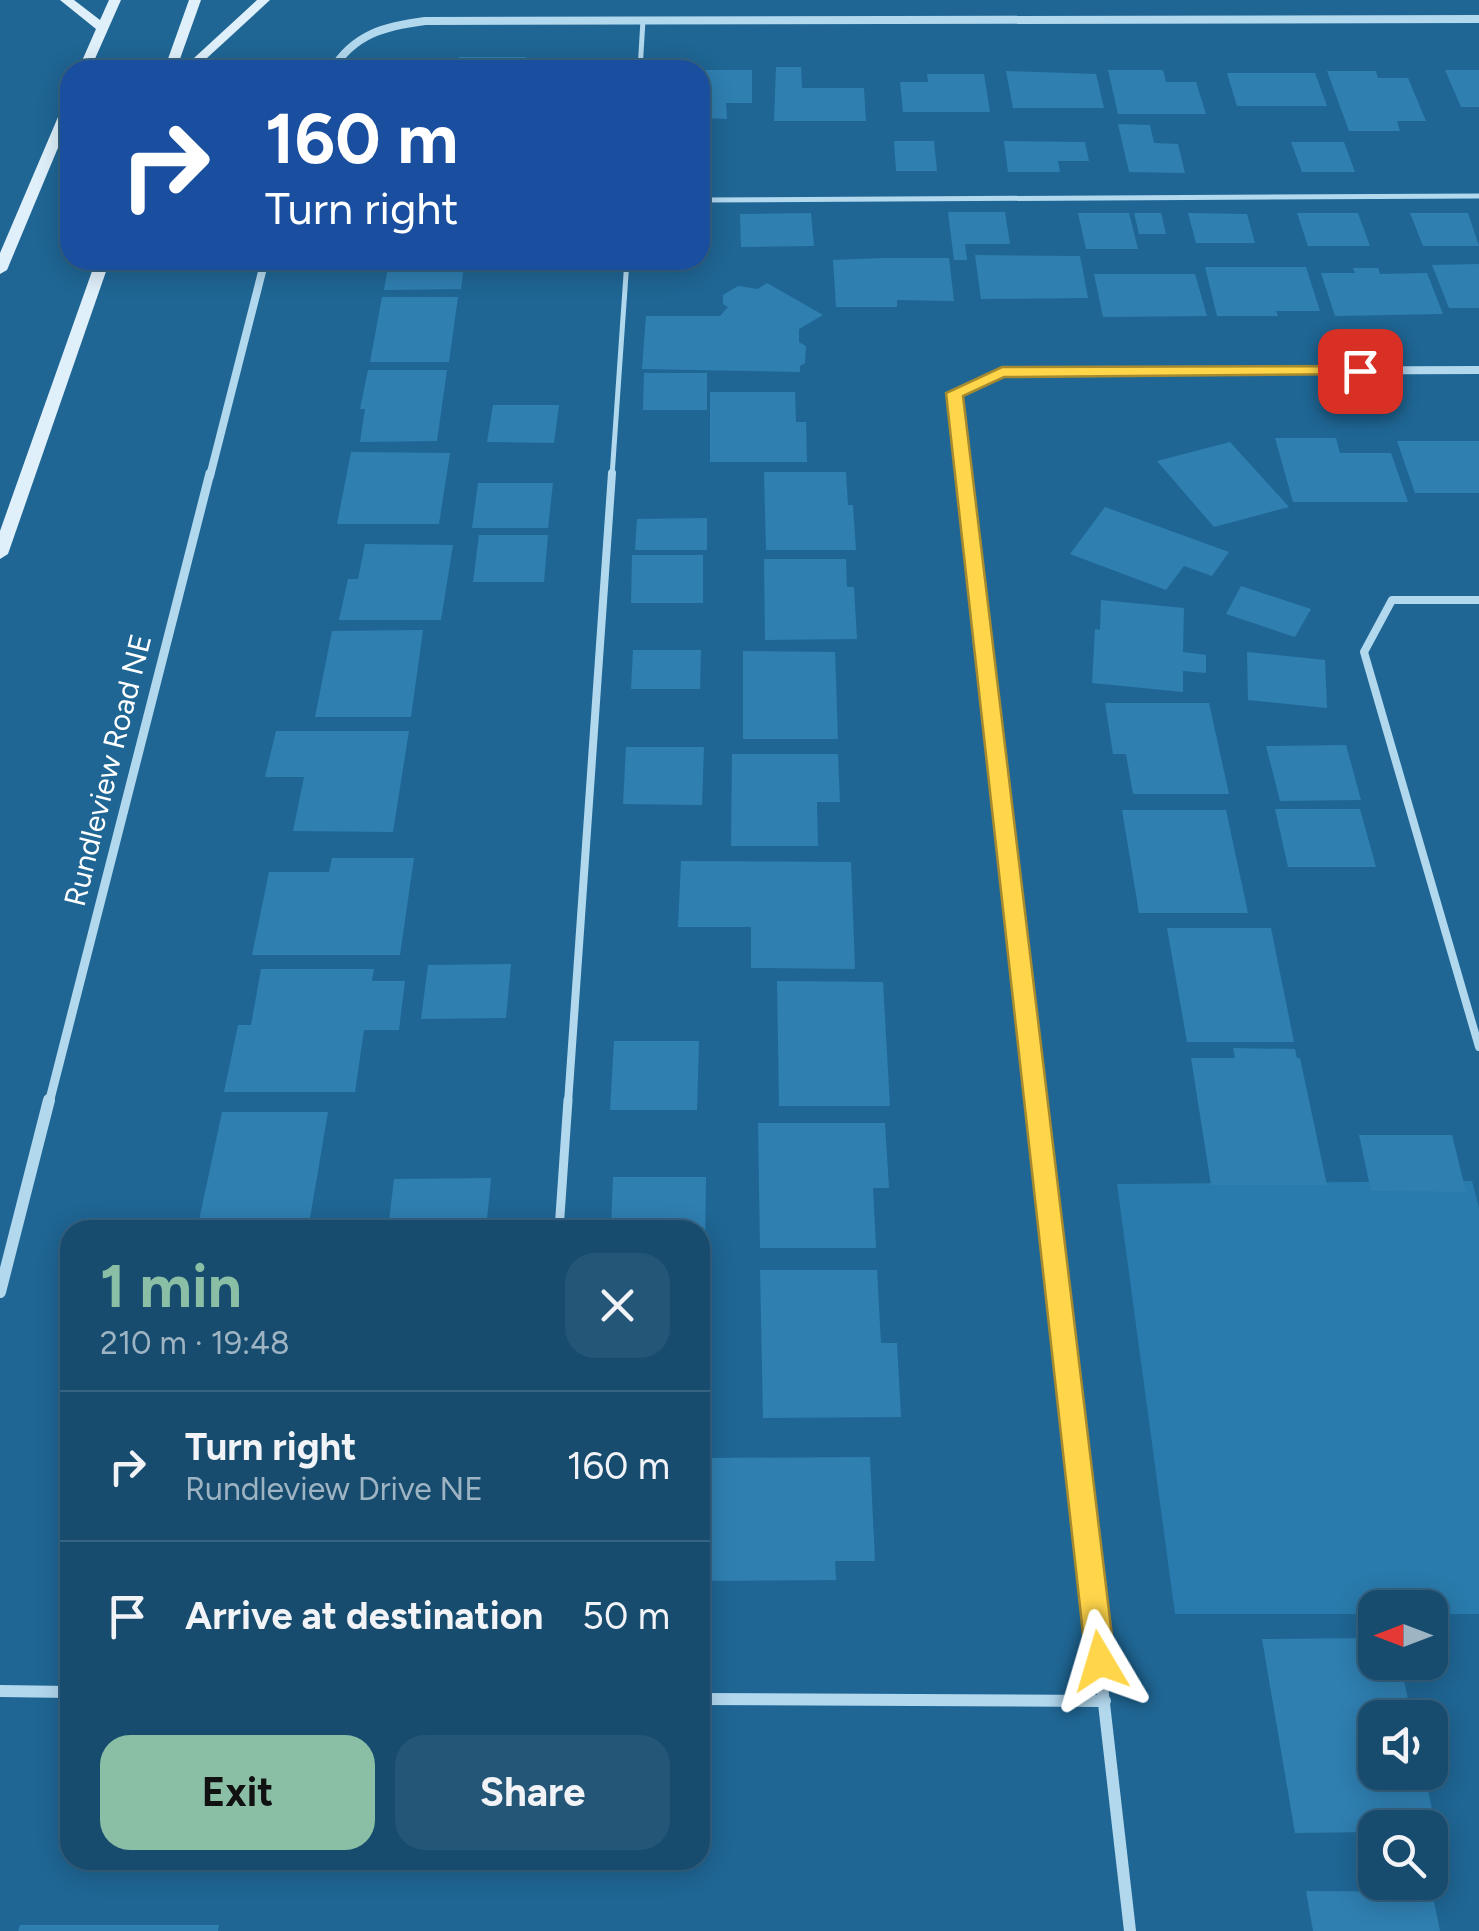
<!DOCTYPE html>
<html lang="en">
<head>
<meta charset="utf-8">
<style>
	body { margin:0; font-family:Figtree,sans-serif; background:#245677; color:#f1f3f6; height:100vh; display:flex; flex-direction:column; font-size:38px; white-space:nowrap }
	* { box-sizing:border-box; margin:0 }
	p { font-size:32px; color:#9eb4c3 }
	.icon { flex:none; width:55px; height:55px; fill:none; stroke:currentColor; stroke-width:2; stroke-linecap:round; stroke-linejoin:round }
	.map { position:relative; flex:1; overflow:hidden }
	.drawer { position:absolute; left:60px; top:1220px; width:650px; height:650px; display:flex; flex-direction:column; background:#174c6f; border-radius:30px; box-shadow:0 5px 25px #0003,0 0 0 2px #366382 }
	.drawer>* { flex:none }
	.banner { position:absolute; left:60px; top:60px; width:650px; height:210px; border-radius:30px; box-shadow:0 5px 25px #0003,0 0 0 2px #366382; background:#1a4fa0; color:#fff; overflow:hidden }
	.needle { width:65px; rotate:270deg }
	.controls { position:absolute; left:1358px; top:1590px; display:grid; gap:20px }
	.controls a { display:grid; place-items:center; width:90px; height:90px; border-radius:20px; background:#174c6f; box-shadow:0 5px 25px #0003,0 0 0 2px #366382; font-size:50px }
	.pin { position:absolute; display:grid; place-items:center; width:85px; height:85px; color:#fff; margin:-42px; border-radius:20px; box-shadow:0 5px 15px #0006 }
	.me { position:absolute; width:110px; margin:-55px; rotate:353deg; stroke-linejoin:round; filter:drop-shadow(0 0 8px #0008) }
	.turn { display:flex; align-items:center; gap:35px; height:210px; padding:0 40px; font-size:45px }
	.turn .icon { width:130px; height:130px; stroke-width:2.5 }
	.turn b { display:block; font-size:70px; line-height:85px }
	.round { display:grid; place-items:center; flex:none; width:105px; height:105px; border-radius:30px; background:#245677 }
	.head { display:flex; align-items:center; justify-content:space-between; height:170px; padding:0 40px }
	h1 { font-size:60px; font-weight:700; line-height:75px; color:#8abfa5 }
	.button { display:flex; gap:20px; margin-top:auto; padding:20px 40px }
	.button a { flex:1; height:115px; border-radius:30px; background:#8abfa5; color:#111; font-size:40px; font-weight:700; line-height:115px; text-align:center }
	.button a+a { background:#245677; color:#f1f3f6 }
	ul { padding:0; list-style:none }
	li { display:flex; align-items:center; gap:30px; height:150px; padding:0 40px; border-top:2px solid #366382 }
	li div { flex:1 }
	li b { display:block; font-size:38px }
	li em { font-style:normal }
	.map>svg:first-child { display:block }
</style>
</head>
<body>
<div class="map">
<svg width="1479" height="1931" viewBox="0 0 1479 1931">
	<rect width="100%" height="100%" fill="#1f6694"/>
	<!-- green -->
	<polygon fill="#297bad" points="1472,1181 1479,1208 1479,1614 1430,1614 1430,1608 1375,1608 1375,1614 1175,1614 1117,1184"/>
	<!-- building -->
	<g fill="#2f7fb1">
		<polygon points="459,57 526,57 524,70 457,70"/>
		<polygon points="776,67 801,67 802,88 864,88 866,121 774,121"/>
		<polygon points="700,70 752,70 752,103 726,103 727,119 700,118"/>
		<polygon points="1108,70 1163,70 1166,82 1196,82 1206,114 1118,114"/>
		<polygon points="1445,70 1479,70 1479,107 1461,107"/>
		<polygon points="1006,71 1096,74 1104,108 1013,108"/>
		<polygon points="1327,71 1376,71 1378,78 1408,78 1426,121 1397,121 1400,131 1349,131"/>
		<polygon points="1227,73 1315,73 1327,106 1237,106"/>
		<polygon points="927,74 984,74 990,112 903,112 900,82 928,82"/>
		<polygon points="1118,124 1150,125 1154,143 1178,144 1185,173 1129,172"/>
		<polygon points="894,141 934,141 937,171 896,171"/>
		<polygon points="1004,141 1085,142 1089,161 1058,161 1060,172 1008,172"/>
		<polygon points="1291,142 1344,142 1355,172 1302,172"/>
		<polygon points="948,212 1005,212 1010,244 965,244 967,260 954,260"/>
		<polygon points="811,213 814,246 741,247 740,214"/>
		<polygon points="1078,213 1129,213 1138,249 1086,249"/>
		<polygon points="1134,213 1161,213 1166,234 1139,234"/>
		<polygon points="1188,213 1247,214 1255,243 1196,243"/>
		<polygon points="1297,213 1358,213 1370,246 1308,246"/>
		<polygon points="1410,213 1468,213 1479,246 1423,246"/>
		<polygon points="975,255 1080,256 1088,298 981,299"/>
		<polygon points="882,258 949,258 954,301 897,300 897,307 836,307 833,260"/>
		<polygon points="389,260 465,260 461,289 384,290"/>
		<polygon points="1479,264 1479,308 1449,308 1432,265"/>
		<polygon points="1205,267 1306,267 1320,311 1276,311 1278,316 1217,316"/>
		<polygon points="1353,268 1378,268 1380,274 1427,273 1443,314 1335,316 1321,273 1355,273"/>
		<polygon points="1094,274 1195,274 1207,316 1103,317"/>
		<polygon points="767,283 823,315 799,329 799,342 806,346 805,363 800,366 800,372 642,369 646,316 720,316 728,307 723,304 723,295 738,286 758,289"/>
		<polygon points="382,297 458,297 449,362 370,362"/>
		<polygon points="368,370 447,370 437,441 360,442 365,409 360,409"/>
		<polygon points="644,373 707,373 707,410 643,410"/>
		<polygon points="710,392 795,392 796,422 806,422 807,462 710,462"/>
		<polygon points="493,405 559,405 554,443 487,442"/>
		<polygon points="1275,438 1336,438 1340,453 1391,453 1408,502 1293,502"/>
		<polygon points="1397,441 1479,441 1479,493 1415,493"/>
		<polygon points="1230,442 1289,507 1214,527 1157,461"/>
		<polygon points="351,452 450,453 439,524 337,524"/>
		<polygon points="764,472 846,472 848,505 853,505 856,550 766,550"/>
		<polygon points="478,483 553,483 548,528 472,528"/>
		<polygon points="1105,507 1229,552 1212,576 1184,566 1166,590 1070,554"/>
		<polygon points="707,518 707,550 635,550 637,519"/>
		<polygon points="479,535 548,535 544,582 473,582"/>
		<polygon points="365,544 453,545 441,620 339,620 348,579 358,579"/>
		<polygon points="632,555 703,555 703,603 631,603"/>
		<polygon points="764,559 846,559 847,587 854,587 857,639 765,640"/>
		<polygon points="1241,586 1311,609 1295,637 1226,614"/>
		<polygon points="1101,600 1184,608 1183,652 1206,655 1206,673 1183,671 1183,692 1092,683 1095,629 1100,630"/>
		<polygon points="423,630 411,717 315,717 332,631"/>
		<polygon points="633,650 701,650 700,689 631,689"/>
		<polygon points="743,651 835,652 838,739 743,739"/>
		<polygon points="1247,652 1325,660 1327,708 1248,700"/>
		<polygon points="1105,703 1209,703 1229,794 1133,794 1126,754 1113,754"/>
		<polygon points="276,731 409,731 393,832 293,831 304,777 265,777"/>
		<polygon points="1346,745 1361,800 1280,801 1266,746"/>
		<polygon points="626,747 704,747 702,805 623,804"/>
		<polygon points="732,754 838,754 840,802 817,802 818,846 731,846"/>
		<polygon points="1275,809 1360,809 1376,867 1288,867"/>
		<polygon points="1122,810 1226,810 1248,913 1139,913"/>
		<polygon points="332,858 414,858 400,955 252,955 269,872 329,872"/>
		<polygon points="681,861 851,862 855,969 751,968 751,927 678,927"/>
		<polygon points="1167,928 1271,928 1294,1042 1187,1042"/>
		<polygon points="511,964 506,1018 421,1019 428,965"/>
		<polygon points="261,969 374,969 372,981 405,981 399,1030 364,1030 355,1092 224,1092 238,1025 251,1025"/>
		<polygon points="777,981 883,982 890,1106 779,1106"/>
		<polygon points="614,1041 699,1041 697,1110 610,1110"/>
		<polygon points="1233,1048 1295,1049 1297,1058 1300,1058 1327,1185 1211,1185 1191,1058 1235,1058"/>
		<polygon points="222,1112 328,1112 308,1230 197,1230"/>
		<polygon points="758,1123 885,1123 889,1188 873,1188 876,1248 760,1248"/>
		<polygon points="1359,1135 1452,1135 1466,1192 1371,1191"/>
		<polygon points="613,1177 706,1177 705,1256 700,1256 700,1230 611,1230"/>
		<polygon points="491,1178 486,1230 388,1230 394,1179"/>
		<polygon points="760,1270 877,1270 881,1343 897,1343 901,1417 763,1418"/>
		<polygon points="870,1457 875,1561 835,1561 836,1580 700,1581 700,1458"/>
		<polygon points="1375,1638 1375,1662 1400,1662 1412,1718 1375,1718 1375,1772 1424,1772 1437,1832 1430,1832 1430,1828 1375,1828 1375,1832 1295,1833 1262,1639"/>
		<polygon points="1306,1891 1432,1892 1440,1931 1313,1931"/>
		<polygon points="20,1925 219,1925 218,1931 18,1931"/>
	</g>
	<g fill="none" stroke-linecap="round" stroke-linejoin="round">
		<!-- service-far2 -->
		<g stroke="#b2d8ee" stroke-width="5">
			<polyline points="640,70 643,20"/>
			<polyline points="700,200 1479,196"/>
			<polyline points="612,476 627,260"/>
		</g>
		<!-- service-far1 -->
		<g stroke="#b2d8ee" stroke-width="8">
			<polyline points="1479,600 1392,600 1364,652 1479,1047"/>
			<polyline points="568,1103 612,473"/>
		</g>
		<!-- service -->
		<polyline stroke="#b2d8ee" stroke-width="9" points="559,1230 568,1100"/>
		<!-- minor-far2 -->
		<g stroke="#b2d8ee" stroke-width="8">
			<path d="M332,70C354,34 385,26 425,21L1479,19"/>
			<polyline points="210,476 265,260"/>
			<polyline points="963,476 954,393 1001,372 1479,370"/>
		</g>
		<!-- minor-far1 -->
		<g stroke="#b2d8ee" stroke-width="9">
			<polyline points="963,473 1035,1103"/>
			<polyline points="49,1103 210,473"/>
		</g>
		<!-- minor -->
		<g stroke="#b2d8ee" stroke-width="12">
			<polyline points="1035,1100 1130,1931"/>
			<polyline points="0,1292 49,1100"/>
			<polyline points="0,1691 70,1692"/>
			<polyline points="700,1699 1105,1701"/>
		</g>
		<!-- secondary -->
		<g fill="#dff0fa" fill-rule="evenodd">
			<polygon points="60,0 74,0 100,20 109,0 121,0 90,70 78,70 96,29"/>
			<polygon points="189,0 201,0 176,70 164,70"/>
			<polygon points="257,0 270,0 194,70 181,70"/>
			<polygon points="70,99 70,119 7,270 0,274 0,253 64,103"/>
			<polygon points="96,260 110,260 8,554 0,559 0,531"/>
		</g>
	</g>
	<!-- route -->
	<polygon fill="#ffd54a" stroke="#a68a30" stroke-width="2.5" points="1360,366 1366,367 1366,374 1004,377 963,396 1115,1661 1111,1671 1100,1676 1090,1671 1086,1661 946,393 1002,367"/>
	<g text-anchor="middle" stroke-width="10" stroke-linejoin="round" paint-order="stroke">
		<!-- street labels -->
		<g font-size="30" fill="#fff" stroke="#1f6694">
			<text transform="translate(108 770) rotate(-76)" y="10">Rundleview Road NE</text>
		</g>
	</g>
</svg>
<div class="controls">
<a><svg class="needle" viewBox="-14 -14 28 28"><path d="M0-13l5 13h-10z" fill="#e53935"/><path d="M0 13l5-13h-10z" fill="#9eb4c3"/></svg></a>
<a><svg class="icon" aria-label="sound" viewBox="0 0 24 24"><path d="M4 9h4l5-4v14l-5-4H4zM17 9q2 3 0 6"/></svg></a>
<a><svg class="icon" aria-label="search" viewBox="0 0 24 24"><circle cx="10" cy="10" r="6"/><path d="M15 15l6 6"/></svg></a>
</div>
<div class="pin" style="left:1360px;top:371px;background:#d93025"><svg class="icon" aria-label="arrive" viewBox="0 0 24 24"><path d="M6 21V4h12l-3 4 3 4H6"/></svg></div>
<svg class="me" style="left:1100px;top:1661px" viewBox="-20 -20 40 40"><path d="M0-17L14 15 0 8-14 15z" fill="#ffd54a" stroke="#fff" stroke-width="4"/></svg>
<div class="banner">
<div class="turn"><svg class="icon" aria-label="right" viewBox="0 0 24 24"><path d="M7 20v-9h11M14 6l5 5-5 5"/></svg><div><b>160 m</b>Turn right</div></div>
</div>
<section class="drawer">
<div class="head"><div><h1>1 min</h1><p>210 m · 19:48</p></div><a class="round"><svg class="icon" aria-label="close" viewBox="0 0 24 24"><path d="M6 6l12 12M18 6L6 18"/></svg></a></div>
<ul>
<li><svg class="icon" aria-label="right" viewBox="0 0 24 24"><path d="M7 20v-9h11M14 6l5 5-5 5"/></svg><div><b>Turn right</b><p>Rundleview Drive NE</p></div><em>160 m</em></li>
<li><svg class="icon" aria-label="arrive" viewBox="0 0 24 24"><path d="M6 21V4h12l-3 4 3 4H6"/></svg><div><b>Arrive at destination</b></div><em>50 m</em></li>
</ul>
<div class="button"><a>Exit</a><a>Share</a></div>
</section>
</div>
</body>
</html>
